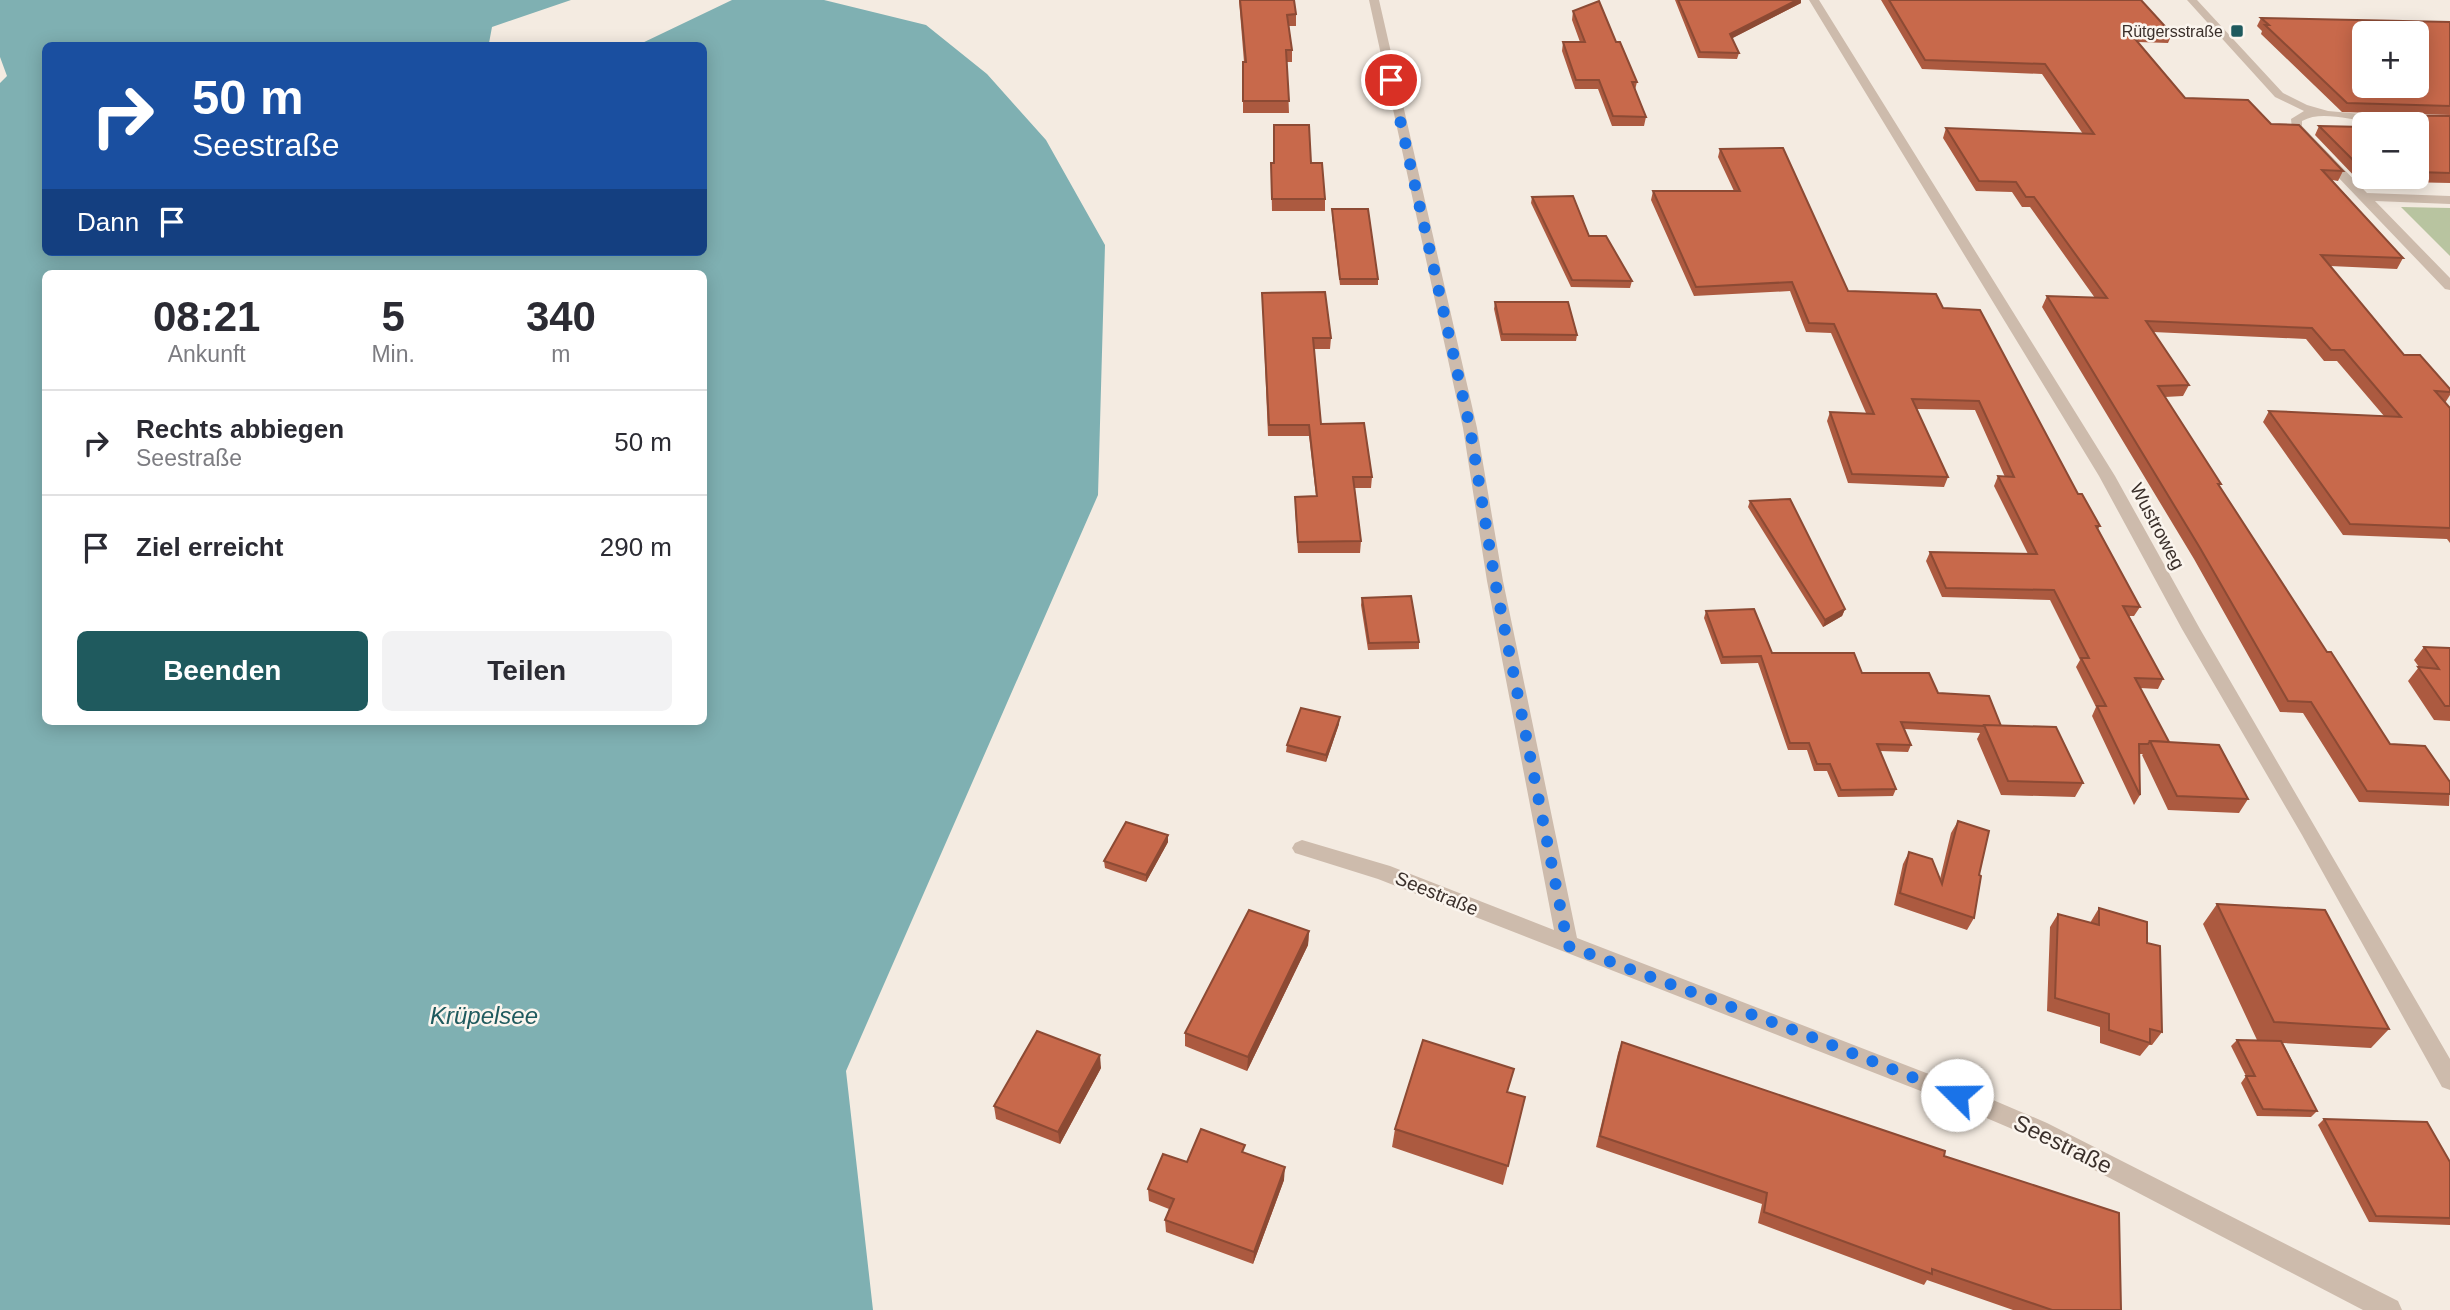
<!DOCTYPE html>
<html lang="de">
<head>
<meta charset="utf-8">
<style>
	body { margin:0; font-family:Helvetica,sans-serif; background:#f2f2f3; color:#2b2b33; height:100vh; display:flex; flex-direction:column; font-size:26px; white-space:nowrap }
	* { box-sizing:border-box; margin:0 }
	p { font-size:23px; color:#7c7c81 }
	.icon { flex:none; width:38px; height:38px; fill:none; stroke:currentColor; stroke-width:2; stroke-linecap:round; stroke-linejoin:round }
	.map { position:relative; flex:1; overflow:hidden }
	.panel { position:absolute; left:42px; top:270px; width:665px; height:455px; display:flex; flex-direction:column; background:#fff; border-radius:10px; box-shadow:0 4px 18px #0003 }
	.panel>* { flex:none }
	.guide { position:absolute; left:42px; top:42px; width:665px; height:214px; border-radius:10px; box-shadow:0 4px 18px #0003; background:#1a4fa0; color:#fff; overflow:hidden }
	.tools { position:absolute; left:2352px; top:21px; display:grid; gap:14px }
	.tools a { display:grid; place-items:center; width:77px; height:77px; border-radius:10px; background:#fff; box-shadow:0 4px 18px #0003; font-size:35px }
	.pin { position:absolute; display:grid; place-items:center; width:60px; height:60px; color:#fff; margin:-30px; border:4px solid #fff; border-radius:50%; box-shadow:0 2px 7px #0007 }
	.me { position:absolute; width:77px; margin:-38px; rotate:292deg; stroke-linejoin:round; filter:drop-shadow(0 0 5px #0008) }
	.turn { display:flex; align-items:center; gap:24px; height:147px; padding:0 35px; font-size:32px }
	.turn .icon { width:91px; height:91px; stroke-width:2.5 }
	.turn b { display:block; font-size:49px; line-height:60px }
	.then { display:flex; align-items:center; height:66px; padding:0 35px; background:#0003; gap:14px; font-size:26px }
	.eta { display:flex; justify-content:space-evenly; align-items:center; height:119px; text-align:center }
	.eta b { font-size:42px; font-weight:600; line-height:49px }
	.action { display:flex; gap:14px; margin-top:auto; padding:14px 35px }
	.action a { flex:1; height:80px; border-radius:10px; background:#1f5a5e; color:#fff; font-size:28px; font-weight:600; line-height:80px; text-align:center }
	.action a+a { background:#f2f2f3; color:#2b2b33 }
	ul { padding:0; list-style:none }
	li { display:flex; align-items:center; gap:21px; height:105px; padding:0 35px; border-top:2px solid #e1e1e2 }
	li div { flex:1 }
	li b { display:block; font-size:26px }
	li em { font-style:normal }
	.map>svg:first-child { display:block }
</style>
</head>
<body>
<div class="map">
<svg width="2450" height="1310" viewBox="0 0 2450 1310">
	<rect width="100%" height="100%" fill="#f4ebe1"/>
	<!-- green -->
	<polygon fill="#b8c4a0" points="2401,207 2450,208 2450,256"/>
	<!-- water -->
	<path fill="#7fb0b2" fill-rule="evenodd" d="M0,0H571L492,27L489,43L497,45L46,46V252H704V46L638,45L732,0H824L926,25L987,74L1046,140L1105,245L1098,495L846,1071L873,1310H0V83L7,76L0,57ZM46,273H704V721H46Z"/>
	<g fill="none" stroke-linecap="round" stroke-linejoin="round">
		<!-- street -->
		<g fill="#cdbbac" fill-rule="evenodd">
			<polygon points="1369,0 1379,0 1477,428 1503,581 1577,938 1965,1088 2047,1123 2398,1301 2402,1310 2363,1310 2031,1137 1949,1102 1378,879 1295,853 1292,848 1295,843 1302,840 1390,866 1554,930 1487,581 1463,428"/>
			<polygon points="1809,0 1819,0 2115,476 2200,629 2450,1059 2450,1090 2442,1087 2302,835 2182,629 2099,476"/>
			<path d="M2187,0H2197L2283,93L2307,105L2328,111L2384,116V120C2358,125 2325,108 2302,121V126L2367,193L2450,196V204L2375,201L2450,278V290L2445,289L2292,129L2291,119L2304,111L2275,97Z"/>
		</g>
	</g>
	<!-- wall -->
	<g fill="#ac5a40" fill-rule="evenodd">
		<polygon points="1239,0 1294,0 1296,14 1296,26 1289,26 1292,50 1292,62 1287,62 1289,113 1243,113 1243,62 1244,62"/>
		<polygon points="1675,0 1801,0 1801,3 1732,38 1739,53 1737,59 1698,58"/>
		<polygon points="1881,0 2141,0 2172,34 2168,43 2138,42 2185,98 2271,124 2343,171 2338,181 2332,180 2403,258 2397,269 2330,266 2404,355 2450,389 2450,395 2445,403 2450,408 2450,543 2447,539 2343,535 2263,422 2269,411 2384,416 2337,361 2324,361 2306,339 2153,332 2189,385 2183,396 2165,397 2221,484 2219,486 2327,652 2390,744 2450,782 2449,806 2359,802 2303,713 2280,712 2194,559 2042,307 2047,296 2095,298 2030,207 2022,207 2012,192 1976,191 1943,138 1946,128 2083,134 2042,74 1922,69"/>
		<polygon points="1573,11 1616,42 1637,82 1635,90 1646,117 1644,126 1612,126 1598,89 1575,89 1562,51 1563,42 1580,42 1572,20"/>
		<polygon points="2261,18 2450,22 2450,115 2342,112 2261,34 2262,31 2257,26"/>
		<path d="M2360,115L2450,116V183L2359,181L2315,135L2319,126L2358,127L2355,124ZM2364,124H2417V177H2364Z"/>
		<polygon points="1720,149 1848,291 1943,308 2078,494 2100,526 2098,529 2140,607 2134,616 2129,616 2163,679 2158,689 2140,688 2169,742 2248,799 2239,813 2168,810 2142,755 2143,754 2139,754 2140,795 2134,805 2092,716 2096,707 2076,667 2080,660 2050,600 1942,597 1926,561 1930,552 2028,554 1994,486 1998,476 2005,477 1975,410 1916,409 1948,477 1944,487 1848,483 1827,421 1830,412 1866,413 1831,333 1806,332 1790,291 1694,296 1651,200 1653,191 1734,191 1718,157"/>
		<polygon points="1271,163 1311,163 1325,199 1325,211 1272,211"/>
		<polygon points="1532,197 1589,236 1632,281 1630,288 1571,287 1531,203"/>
		<polygon points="1332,209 1378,279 1378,285 1340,285 1332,216"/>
		<polygon points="1262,293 1331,338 1330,349 1314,349 1321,424 1372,477 1371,488 1354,488 1361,541 1360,553 1298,553 1295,508 1295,497 1316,496 1309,436 1268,436"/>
		<polygon points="1495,302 1577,335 1576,341 1501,341 1494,309"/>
		<polygon points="1750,501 1845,609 1842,616 1823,627 1748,507"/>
		<polygon points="1362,598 1419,642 1419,649 1368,650 1361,605"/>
		<polygon points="1706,611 1772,653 1862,673 1938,693 2001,726 2083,783 2075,797 2001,795 1977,739 1980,733 1904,729 1911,745 1908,752 1880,751 1896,789 1893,796 1838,797 1827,771 1814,771 1807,750 1788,750 1758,663 1721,664 1704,618"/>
		<polygon points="2424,647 2450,648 2450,721 2434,720 2408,681 2419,667 2414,660"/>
		<polygon points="1339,724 1326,762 1286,752 1287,745"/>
		<polygon points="1958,821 1979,875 1974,918 1967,930 1894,905 1903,864 1909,852 1940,879 1951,833"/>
		<polygon points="1168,835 1168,842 1146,882 1105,868 1104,861"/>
		<polygon points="2217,904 2389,1029 2371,1048 2283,1043 2317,1111 2311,1117 2257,1116 2241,1083 2246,1076 2231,1046 2237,1040 2257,1040 2203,924"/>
		<polygon points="2099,908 2147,943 2162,1032 2152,1045 2149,1045 2140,1056 2100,1043 2100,1027 2047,1011 2050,927 2058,914 2090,923"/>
		<polygon points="1309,931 1308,945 1247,1071 1185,1046 1185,1033"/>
		<polygon points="1622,1042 1944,1156 2121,1310 2013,1310 1927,1280 1924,1285 1758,1223 1762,1204 1596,1147 1618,1053"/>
		<polygon points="1101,1068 1060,1144 996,1119 994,1106"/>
		<polygon points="1525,1097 1503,1185 1392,1147 1395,1129"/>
		<polygon points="2324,1119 2450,1162 2450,1225 2369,1222 2318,1125"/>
		<polygon points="1244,1153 1284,1180 1253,1264 1166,1232 1165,1220 1169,1209 1149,1201 1148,1189 1187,1162"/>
	</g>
	<!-- shaded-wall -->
	<g fill="#8c4a34">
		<polygon points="1797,0 1801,0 1801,3 1729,40 1730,34"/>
		<polygon points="1845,609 1842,616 1823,627 1825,620"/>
		<polygon points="1340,717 1339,724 1326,762 1326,755"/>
		<polygon points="1168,835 1168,842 1146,882 1146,875"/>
		<polygon points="1309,931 1308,945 1247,1071 1248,1057"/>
		<polygon points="1100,1055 1101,1068 1060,1144 1058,1132"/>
		<polygon points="1285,1167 1284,1180 1253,1264 1254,1252"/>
	</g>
	<!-- building -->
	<g fill="#c8694b" stroke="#8c4a34" stroke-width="2" fill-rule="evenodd">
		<polygon points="1240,0 1294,0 1296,14 1287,15 1292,50 1286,50 1289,101 1243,101 1243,62 1246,62"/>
		<polygon points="1678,0 1797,0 1730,34 1739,53 1700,52"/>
		<polygon points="1889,0 2141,0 2172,34 2130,33 2185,98 2248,100 2271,124 2299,125 2343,171 2322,170 2403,258 2321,255 2404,355 2420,355 2450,389 2450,392 2435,391 2450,408 2450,528 2350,524 2269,411 2401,417 2344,350 2331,350 2312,328 2146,321 2189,385 2158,386 2221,484 2218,484 2327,652 2331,652 2390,744 2425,746 2450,782 2450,794 2367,791 2311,702 2288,701 2200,548 2047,296 2107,298 2034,197 2026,197 2016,182 1979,181 1946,128 2094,134 2045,64 1925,60"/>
		<polygon points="1599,1 1616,42 1620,42 1637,82 1632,82 1646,117 1613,116 1599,80 1576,80 1563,42 1585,42 1573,11"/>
		<path d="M2261,18L2450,22V106L2347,103L2265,25H2269ZM2364,33H2417V86H2364Z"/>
		<polygon points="2360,115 2450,116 2450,173 2417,172 2417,124 2370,124"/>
		<polygon points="1274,125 1309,125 1311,163 1322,163 1325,199 1272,199 1271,163 1274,163"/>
		<polygon points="2319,126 2364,127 2364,171"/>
		<polygon points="1783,148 1848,291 1936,294 1943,308 1980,310 2078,494 2082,494 2100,526 2096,526 2140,607 2123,606 2163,679 2135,678 2169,742 2150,741 2148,744 2139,744 2140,795 2097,706 2106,706 2081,658 2089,658 2054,590 1946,588 1930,552 2037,554 1998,476 2014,477 1979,401 1912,399 1948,477 1852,474 1830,412 1874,414 1834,324 1809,323 1792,282 1696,287 1653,191 1740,191 1720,149"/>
		<polygon points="1573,196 1589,236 1606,236 1632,281 1572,280 1532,197"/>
		<polygon points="1332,209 1368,209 1378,279 1340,279"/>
		<polygon points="1325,292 1331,338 1313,338 1321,424 1364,423 1372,477 1353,477 1361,541 1298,542 1295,497 1317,496 1309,425 1269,425 1262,293"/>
		<polygon points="1495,302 1568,302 1577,335 1502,334"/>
		<polygon points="1790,499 1845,609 1825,620 1750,501"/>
		<polygon points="1411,596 1419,642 1369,643 1362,598"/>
		<polygon points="1754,609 1772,653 1854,653 1862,673 1929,673 1938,693 1989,696 2001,726 1984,726 1901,722 1911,745 1877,744 1896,789 1841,790 1830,764 1817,764 1809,743 1790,743 1761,656 1723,657 1706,611"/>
		<polygon points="2424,647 2450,648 2450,706 2445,706 2418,667 2439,669"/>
		<polygon points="1301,708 1340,717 1326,755 1287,745"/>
		<polygon points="1984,725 2056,727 2083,783 2008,781"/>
		<polygon points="2150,741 2219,745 2248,799 2177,796"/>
		<polygon points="1958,821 1989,831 1979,875 1981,876 1974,918 1900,893 1909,852 1932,859 1942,884"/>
		<polygon points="1126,822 1168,835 1146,875 1104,861"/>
		<polygon points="2217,904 2325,910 2389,1029 2274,1022"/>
		<polygon points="2099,908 2147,922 2147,943 2160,946 2162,1032 2150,1029 2150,1043 2109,1030 2109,1014 2055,998 2058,914 2099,925"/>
		<polygon points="1249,910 1309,931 1248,1057 1185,1033"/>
		<polygon points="1037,1031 1100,1055 1058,1132 994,1106"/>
		<polygon points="1423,1040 1514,1069 1507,1092 1525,1097 1508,1166 1395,1129"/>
		<polygon points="2237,1040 2281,1041 2317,1111 2263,1109 2246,1076 2255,1076"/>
		<polygon points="1622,1042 1945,1151 1944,1156 2119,1213 2121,1310 2052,1310 1932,1269 1932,1274 1764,1212 1767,1193 1600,1136"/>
		<polygon points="2324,1119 2427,1122 2450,1162 2450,1218 2376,1216"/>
		<polygon points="1201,1129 1245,1145 1242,1152 1285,1167 1254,1252 1165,1220 1174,1199 1148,1189 1163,1154 1187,1162"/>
	</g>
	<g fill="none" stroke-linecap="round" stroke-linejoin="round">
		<!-- route -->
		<polyline stroke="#1a73e8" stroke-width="12" stroke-dasharray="0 21.6" points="1391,80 1470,428 1495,581 1568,946 1804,1034 1957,1095"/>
	</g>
	<!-- markers -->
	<rect fill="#1f5a5e" stroke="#fbf5ee" stroke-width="2.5" x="2230" y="24" width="14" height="14" rx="3.5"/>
	<g text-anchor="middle" stroke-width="5" stroke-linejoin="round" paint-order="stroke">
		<!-- far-poi labels -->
		<g font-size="16" fill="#3b302b" stroke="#fbf5ee" text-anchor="end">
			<text x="2223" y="37">Rütgersstraße</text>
		</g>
		<!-- street labels -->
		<g font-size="19" fill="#3b302b" stroke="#fbf5ee">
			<text transform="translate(2158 526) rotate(62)" y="7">Wustroweg</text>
			<text transform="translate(1437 893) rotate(22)" y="7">Seestraße</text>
		</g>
		<!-- near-street labels -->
		<g font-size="23" fill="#3b302b" stroke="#fbf5ee">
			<text transform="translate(2063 1144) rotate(26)" y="8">Seestraße</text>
		</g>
		<!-- near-water labels -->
		<g font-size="24" font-style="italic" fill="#1f5a5e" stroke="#fbf5ee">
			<text x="484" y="1024">Krüpelsee</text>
		</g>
	</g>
</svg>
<div class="tools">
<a>+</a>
<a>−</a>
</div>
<div class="pin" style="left:1391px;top:80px;background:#d93025"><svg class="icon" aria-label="arrive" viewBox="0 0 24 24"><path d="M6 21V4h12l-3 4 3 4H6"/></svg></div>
<svg class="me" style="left:1957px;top:1095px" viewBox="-20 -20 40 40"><circle r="19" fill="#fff"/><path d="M0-13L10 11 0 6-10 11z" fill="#1a73e8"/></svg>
<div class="guide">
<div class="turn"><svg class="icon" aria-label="right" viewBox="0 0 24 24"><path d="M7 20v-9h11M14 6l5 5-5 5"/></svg><div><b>50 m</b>Seestraße</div></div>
<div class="then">Dann<svg class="icon" aria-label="arrive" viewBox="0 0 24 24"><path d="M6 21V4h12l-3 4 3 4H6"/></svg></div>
</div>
<section class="panel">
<div class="eta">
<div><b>08:21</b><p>Ankunft</p></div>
<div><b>5</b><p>Min.</p></div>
<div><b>340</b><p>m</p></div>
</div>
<ul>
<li><svg class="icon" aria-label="right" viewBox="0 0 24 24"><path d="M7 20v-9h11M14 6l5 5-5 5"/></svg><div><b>Rechts abbiegen</b><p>Seestraße</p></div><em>50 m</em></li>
<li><svg class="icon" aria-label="arrive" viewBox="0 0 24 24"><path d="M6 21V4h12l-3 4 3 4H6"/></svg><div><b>Ziel erreicht</b></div><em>290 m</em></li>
</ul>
<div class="action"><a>Beenden</a><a>Teilen</a></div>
</section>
</div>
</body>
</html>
